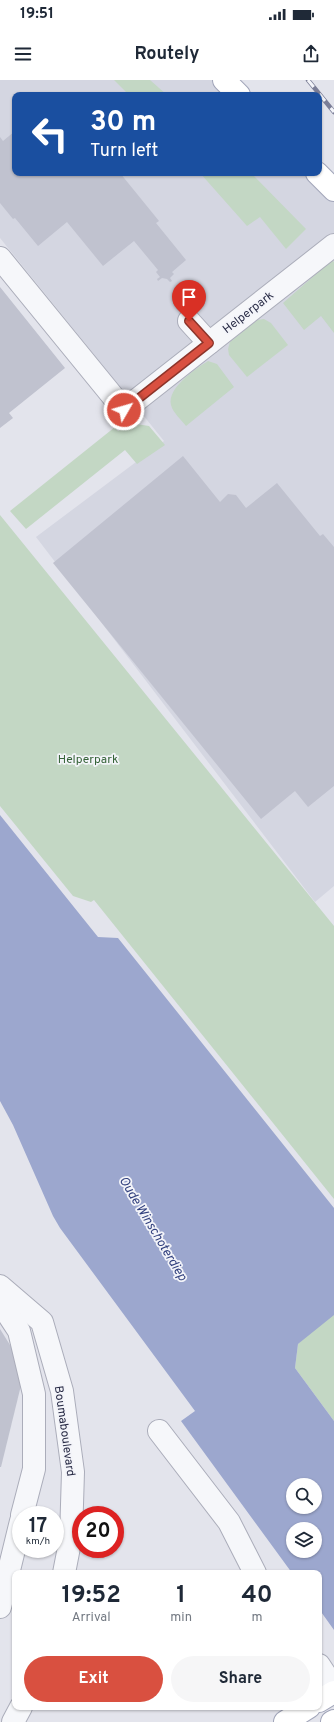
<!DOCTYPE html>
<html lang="en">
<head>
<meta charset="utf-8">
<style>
	body { margin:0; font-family:Overpass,sans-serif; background:#f6f6f7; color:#1f2937; height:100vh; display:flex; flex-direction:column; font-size:15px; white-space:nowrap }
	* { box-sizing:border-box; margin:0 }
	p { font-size:13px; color:#747a83 }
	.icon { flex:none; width:22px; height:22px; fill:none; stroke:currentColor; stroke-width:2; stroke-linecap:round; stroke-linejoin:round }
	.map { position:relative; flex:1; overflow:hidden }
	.details { position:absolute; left:12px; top:1490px; width:310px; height:140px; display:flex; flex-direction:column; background:#fff; border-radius:8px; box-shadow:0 1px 3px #0004 }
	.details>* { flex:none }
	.guide { position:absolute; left:12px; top:12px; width:310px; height:84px; border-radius:8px; box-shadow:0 1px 3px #0004; background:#1a4fa0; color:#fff; overflow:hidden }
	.buttons { position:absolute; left:286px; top:1398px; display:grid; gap:8px }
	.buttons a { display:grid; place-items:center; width:36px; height:36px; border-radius:50%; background:#fff; box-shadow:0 1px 3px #0004; font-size:20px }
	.speed { position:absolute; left:12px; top:1426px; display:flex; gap:8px; font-size:20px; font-weight:700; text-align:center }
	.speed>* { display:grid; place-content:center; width:52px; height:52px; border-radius:50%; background:#fff; box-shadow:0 1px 3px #0004; line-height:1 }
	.speed small { font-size:10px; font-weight:400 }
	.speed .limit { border:6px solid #d22; background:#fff; color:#111 }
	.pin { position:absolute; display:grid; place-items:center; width:34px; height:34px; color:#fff; margin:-41px -17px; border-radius:50% 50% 50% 0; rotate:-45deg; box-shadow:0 0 4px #0007 }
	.pin .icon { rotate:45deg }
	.me { position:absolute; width:44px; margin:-22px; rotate:52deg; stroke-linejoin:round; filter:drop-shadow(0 0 3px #0008) }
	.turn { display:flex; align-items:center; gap:14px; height:84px; padding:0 12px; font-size:18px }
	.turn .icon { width:52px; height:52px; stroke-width:2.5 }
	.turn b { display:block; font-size:28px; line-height:34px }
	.eta { display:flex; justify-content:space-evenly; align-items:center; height:68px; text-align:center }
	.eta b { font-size:24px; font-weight:700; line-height:28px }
	.button { display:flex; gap:8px; margin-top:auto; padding:8px 12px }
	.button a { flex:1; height:46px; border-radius:24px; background:#d95040; color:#fff; font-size:16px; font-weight:700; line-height:46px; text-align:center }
	.button a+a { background:#f6f6f7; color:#1f2937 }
	.status { display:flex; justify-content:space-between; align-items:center; height:28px; padding:0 20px; background:#fff; direction:ltr }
	.status svg { height:11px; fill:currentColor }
	header { display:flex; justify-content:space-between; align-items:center; height:52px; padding:0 12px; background:#fff; font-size:18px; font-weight:700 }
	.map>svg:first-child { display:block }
</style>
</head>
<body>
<div class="status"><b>19:51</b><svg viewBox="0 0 49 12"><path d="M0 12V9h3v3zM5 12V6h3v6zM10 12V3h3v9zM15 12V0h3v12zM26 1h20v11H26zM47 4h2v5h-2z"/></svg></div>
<header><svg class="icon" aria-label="menu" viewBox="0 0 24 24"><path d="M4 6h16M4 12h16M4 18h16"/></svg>Routely<svg class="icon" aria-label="share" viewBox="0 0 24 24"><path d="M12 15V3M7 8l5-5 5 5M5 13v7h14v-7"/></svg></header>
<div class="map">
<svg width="334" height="1642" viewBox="0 0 334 1642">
	<rect width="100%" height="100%" fill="#e3e4ec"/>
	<!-- built -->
	<polygon fill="#d4d6e1" points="0,0 221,0 239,15 15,15 15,93 313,93 334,115 334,806 315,822 36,457 164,361 0,158"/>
	<!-- green -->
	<g fill="#c3d7c4">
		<polygon points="114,0 150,0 167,15 129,15"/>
		<polygon points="200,93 251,93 306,149 286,169 260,137 247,146"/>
		<polygon points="332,180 334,182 334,253 321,236 304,250 283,223"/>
		<polygon points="264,239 271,243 288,265 247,297 229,275 228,269 230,262 257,240"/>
		<path d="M208,281L217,284L234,307L186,346C181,339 173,333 171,325C167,308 195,289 208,281Z"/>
		<polygon points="130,343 149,346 165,365 137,384 125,370 26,449 10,431 115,347 118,351"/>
		<polygon points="0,435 334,846 334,1119 94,820 91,822 73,816 0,726"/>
		<polygon points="334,1231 334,1341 295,1288 298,1264"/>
	</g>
	<!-- water -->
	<path fill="#9ca7ce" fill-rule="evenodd" d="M0,735L98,857L118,858L334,1128V1235L298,1264L295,1288L334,1341V1550L319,1529V1493H292L181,1341L195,1331L60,1148L53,1136L13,1045L0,1021ZM293,1405H315V1427H293ZM293,1449H315V1471H293Z"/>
	<!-- building -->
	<g fill="#c0c2cf">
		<polygon points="15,51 15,93 120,93 159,141 156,143 186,180 172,192 174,194 170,198 172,201 170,202 167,199 162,198 158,201 157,199 160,197 156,192 158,190 134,161 103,186 67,142 38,166 15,138 13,139 0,123 0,57 3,61"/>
		<polygon points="0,207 65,288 9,333 13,338 0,348"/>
		<polygon points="183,376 220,422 228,414 236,415 246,428 277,403 320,456 323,454 334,467 334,706 308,727 295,711 261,739 53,483"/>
		<polygon points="0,1249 25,1289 1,1387 0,1387"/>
	</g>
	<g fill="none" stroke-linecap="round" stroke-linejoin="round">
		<defs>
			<g id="minor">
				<polyline points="0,178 124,330 334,165"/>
				<polyline points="189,241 209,263"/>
				<polyline points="0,1206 42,1242 62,1311 73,1392 71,1457 64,1493"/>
				<polyline points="0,1222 19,1251 34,1314 34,1389 22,1435"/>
				<polyline points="159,1351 229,1442 255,1493"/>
				<polyline points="0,1527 21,1441"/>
				<polyline points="319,1585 334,1608"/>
				<polyline points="13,1642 21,1627"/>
			</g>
			<g id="major">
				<polyline points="224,0 239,15"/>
				<polyline points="317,93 334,110"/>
				<polyline points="319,1621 334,1612"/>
				<polyline points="285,1642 309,1627"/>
				<polyline points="332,1642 334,1641"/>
			</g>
		</defs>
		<!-- minor casing -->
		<use href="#minor" stroke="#abadba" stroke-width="24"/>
		<!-- major casing -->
		<use href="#major" stroke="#a1a5b9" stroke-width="24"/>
		<!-- minor -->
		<use href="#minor" stroke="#f6f7fa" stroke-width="22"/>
		<!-- major -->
		<use href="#major" stroke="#fff" stroke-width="22"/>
		<defs>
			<polyline id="rail" points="308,0 334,32"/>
		</defs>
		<!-- rail casing -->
		<use href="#rail" stroke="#7b7e97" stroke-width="4.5"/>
		<!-- rail -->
		<use href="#rail" stroke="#f3f4f9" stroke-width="3" stroke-dasharray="9" stroke-linecap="butt"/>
	</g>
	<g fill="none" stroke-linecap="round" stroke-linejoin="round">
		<defs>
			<polyline id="route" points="124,330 209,263 189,241"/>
		</defs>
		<!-- route casing -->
		<use href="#route" stroke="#8d342a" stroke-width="10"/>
		<!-- route -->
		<use href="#route" stroke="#d95040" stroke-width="7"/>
	</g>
	<g text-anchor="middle" stroke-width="3.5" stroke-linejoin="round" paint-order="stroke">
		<!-- street labels -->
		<g font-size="12" fill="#292c46" stroke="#f3f4f9">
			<text transform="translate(248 232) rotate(-38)" y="4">Helperpark</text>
			<text transform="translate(65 1351) rotate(82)" y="4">Boumaboulevard</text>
		</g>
		<!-- park labels -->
		<g font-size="12" fill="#356338" stroke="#f3f4f9">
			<text x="88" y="683">Helperpark</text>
		</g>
		<!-- water labels -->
		<g font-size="13" font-style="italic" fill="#303f7d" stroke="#f3f4f9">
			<text transform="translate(154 1148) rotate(59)" y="5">Oude Winschoterdiep</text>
		</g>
	</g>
</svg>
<div class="buttons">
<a><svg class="icon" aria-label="search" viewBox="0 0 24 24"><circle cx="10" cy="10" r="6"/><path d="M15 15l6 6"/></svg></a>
<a><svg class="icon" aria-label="layers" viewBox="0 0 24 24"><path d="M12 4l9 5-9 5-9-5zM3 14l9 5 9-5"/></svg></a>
</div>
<div class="speed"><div>17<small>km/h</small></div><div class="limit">20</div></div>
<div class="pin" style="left:189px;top:241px;background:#d93025"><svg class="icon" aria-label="arrive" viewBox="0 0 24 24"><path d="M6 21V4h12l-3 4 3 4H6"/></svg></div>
<svg class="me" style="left:124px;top:330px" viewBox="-20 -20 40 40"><circle r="17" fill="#d95040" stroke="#fff" stroke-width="3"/><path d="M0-11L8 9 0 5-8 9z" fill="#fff"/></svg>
<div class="guide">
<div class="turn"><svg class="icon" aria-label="left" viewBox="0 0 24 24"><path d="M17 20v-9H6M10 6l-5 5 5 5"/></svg><div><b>30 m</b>Turn left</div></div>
</div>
<section class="details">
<div class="eta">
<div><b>19:52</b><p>Arrival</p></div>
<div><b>1</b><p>min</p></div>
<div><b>40</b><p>m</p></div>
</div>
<div class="button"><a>Exit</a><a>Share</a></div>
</section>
</div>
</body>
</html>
